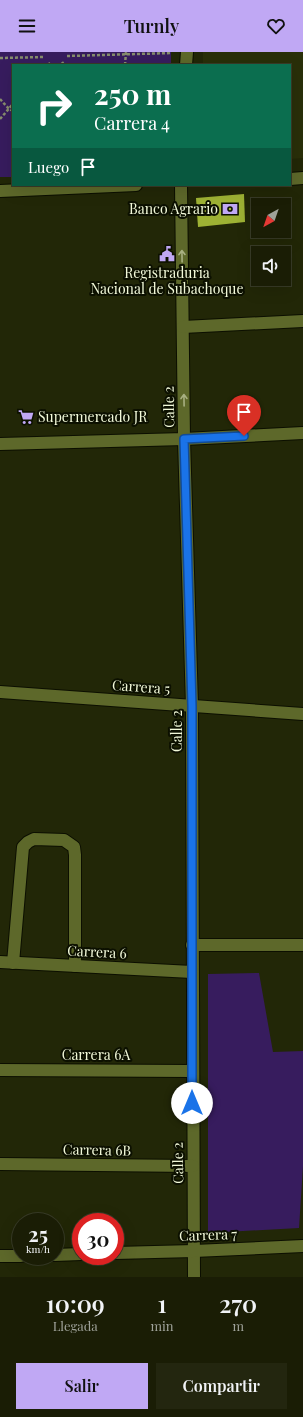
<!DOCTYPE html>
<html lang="es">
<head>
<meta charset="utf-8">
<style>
	body { margin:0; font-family:"Playfair Display",serif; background:#23260f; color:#f1f3f6; height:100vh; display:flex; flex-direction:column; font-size:15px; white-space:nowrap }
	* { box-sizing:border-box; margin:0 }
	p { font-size:13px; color:#9fa29a }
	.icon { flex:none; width:22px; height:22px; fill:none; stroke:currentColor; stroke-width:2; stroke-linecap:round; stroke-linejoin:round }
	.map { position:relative; height:1225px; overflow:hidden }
	.drawer { display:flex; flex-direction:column; background:#1a1d05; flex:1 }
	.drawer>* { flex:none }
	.top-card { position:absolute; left:12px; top:12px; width:279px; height:122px; border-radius:0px; box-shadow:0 4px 16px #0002,0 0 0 1px #383b27; background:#0b6e4f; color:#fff; overflow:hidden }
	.needle { width:26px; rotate:220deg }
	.controls { position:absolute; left:251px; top:146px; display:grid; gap:8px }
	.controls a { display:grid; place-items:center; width:40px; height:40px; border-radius:0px; background:#1a1d05; box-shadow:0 4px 16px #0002,0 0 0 1px #383b27; font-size:20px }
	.speed { position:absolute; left:12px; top:1161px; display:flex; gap:8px; font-size:20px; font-weight:700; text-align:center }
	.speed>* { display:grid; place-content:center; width:52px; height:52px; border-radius:50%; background:#1a1d05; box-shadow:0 4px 16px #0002,0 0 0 1px #383b27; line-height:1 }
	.speed small { font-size:10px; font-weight:400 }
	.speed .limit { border:6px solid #d22; background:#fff; color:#111 }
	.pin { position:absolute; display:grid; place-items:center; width:34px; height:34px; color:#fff; margin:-41px -17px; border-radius:50% 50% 50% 0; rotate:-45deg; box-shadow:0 0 4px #0007 }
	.pin .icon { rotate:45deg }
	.me { position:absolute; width:44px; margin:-22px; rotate:0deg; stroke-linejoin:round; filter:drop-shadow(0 0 3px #0008) }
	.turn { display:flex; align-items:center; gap:14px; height:84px; padding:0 16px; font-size:18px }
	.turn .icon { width:52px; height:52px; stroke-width:2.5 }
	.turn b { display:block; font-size:28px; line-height:34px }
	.then { display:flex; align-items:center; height:38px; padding:0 16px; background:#0003; gap:8px; font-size:15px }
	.eta { display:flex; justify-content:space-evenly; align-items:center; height:68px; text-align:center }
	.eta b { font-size:24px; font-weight:600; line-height:28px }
	.primary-button { display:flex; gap:8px; margin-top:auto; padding:8px 16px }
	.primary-button a { flex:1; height:46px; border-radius:0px; background:#c0a8f4; color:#111; font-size:16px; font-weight:600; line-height:46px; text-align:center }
	.primary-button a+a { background:#23260f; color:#f1f3f6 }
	header { display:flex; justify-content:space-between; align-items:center; height:52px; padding:0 16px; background:#c0a8f4; color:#111; font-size:18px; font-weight:600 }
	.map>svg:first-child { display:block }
</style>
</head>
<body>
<header><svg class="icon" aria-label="menu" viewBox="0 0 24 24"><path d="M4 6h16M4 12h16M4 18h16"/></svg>Turnly<svg class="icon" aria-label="heart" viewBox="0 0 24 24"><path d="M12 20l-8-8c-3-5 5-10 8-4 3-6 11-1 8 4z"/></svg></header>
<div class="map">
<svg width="303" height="1225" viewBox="0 0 303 1225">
	<rect width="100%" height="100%" fill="#222707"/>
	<!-- built -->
	<polygon fill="#292f09" points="203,0 303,0 303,106 290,107 290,13 203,13"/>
	<!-- green -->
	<g fill="#371c5e">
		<polygon points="0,0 171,0 171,13 13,13 13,125 0,125"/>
		<polygon points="259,921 273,1000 303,999 303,1114 299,1176 208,1181 208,922"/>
	</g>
	<!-- building -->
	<polygon fill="#9eb234" points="244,142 245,170 198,175 196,146"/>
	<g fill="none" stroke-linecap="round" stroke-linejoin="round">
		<defs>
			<g id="minor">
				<polyline points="186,13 187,0"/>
				<polyline points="290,127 303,126"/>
				<polyline points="181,133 184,387 192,654 194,1225"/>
				<polyline points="0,139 136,133"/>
				<polyline points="183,275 303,269"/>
				<polyline points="0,392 184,387 303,381"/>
				<polyline points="0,640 303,662"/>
				<polyline points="192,893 303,893"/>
				<polyline points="0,910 192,920"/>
				<polyline points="13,911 23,795 28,790 34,787 64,788 74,795 75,803 75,914"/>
				<polyline points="0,1018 192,1019"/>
				<polyline points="0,1112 193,1114"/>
				<polyline points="115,1201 194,1199 303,1194"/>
				<polyline points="55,1203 81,1202"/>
				<polyline points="0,1204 21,1204"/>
			</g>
		</defs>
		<!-- minor casing -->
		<use href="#minor" stroke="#0c0f01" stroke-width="14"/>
		<!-- path -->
		<g stroke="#878d6d" stroke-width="2.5" stroke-dasharray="3 2" stroke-linecap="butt">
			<polyline points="67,4 172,1"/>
			<polyline points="0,6 45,5"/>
			<polyline points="62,10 64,13"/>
			<polyline points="48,13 51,10"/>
			<polyline points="56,13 56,12"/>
			<polyline points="125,13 126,0"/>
			<polyline points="0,47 9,57 13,59"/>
			<polyline points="0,67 13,52"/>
		</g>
		<!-- minor -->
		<use href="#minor" stroke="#5d682a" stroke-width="12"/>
	</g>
	<!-- one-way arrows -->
	<defs><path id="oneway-shaft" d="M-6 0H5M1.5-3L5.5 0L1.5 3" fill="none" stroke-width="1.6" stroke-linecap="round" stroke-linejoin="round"/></defs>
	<g stroke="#a8b082">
		<use href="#oneway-shaft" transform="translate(182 204) rotate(-91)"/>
		<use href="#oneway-shaft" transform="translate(184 348) rotate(-91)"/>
	</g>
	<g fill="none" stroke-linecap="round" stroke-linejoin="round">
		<defs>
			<polyline id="route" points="192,1051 192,654 184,387 244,384"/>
		</defs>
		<!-- route casing -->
		<use href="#route" stroke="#114b97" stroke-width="10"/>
		<!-- route -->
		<use href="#route" stroke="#1a73e8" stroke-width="7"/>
	</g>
	<!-- icons -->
	<defs>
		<symbol id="bank-bare" viewBox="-9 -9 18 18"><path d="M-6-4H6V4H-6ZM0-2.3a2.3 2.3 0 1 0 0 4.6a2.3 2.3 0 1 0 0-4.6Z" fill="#c0a8f4" stroke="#0c1000" stroke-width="2.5" paint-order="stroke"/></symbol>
		<symbol id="civic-bare" viewBox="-9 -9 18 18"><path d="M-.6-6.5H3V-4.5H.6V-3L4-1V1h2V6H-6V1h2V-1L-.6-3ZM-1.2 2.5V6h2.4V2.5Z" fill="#c0a8f4" stroke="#0c1000" stroke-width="2.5" paint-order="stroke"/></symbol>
		<symbol id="supermarket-bare" viewBox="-9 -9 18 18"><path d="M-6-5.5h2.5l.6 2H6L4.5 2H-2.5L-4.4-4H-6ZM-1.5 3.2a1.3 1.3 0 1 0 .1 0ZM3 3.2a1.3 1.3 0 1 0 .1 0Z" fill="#c0a8f4" stroke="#0c1000" stroke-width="2.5" paint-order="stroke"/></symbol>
	</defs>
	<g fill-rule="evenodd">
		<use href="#bank-bare" x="219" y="146" width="22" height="22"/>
		<use href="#civic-bare" x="156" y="191" width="22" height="22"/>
		<use href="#supermarket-bare" x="15" y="354" width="22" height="22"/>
	</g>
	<g text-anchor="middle" stroke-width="4" stroke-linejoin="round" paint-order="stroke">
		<!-- poi labels -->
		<g font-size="14" fill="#f2f9d9" stroke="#0c1000" text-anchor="end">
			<text x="218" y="162">Banco Agrario</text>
			<text x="167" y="226" text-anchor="middle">Registraduria<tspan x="167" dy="16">Nacional de Subachoque</tspan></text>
			<text x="38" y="370" text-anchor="start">Supermercado JR</text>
		</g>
		<!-- street labels -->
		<g font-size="14" fill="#f2f9d9" stroke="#0c1000">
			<text transform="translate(169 355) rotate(-91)" y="5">Calle 2</text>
			<text transform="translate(141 635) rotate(4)" y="5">Carrera 5</text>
			<text transform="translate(177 679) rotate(-90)" y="5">Calle 2</text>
			<text transform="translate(97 900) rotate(3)" y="5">Carrera 6</text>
			<text x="96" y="1008">Carrera 6A</text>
			<text transform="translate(97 1098) rotate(1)" y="5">Carrera 6B</text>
			<text transform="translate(178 1111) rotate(-91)" y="5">Calle 2</text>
			<text transform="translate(208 1183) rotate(-2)" y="5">Carrera 7</text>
		</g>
	</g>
</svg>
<div class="controls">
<a><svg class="needle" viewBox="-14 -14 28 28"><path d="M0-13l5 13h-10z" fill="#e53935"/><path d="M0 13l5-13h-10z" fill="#9fa29a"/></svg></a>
<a><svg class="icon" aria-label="sound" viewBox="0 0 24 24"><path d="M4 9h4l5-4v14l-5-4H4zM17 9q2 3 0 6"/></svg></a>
</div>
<div class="speed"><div>25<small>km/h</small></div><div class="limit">30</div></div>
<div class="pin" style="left:244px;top:384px;background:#d93025"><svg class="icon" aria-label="arrive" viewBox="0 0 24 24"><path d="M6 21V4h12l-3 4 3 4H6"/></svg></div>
<svg class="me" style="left:192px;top:1051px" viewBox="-20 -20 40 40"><circle r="19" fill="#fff"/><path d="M0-13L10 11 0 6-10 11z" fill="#1a73e8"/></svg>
<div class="top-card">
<div class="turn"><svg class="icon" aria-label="right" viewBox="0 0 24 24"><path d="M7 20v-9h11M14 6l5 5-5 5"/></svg><div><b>250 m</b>Carrera 4</div></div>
<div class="then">Luego<svg class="icon" aria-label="arrive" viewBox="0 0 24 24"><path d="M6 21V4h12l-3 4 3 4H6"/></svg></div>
</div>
</div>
<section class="drawer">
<div class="eta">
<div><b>10:09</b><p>Llegada</p></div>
<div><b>1</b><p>min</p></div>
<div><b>270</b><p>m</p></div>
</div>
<div class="primary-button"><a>Salir</a><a>Compartir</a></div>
</section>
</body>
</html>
